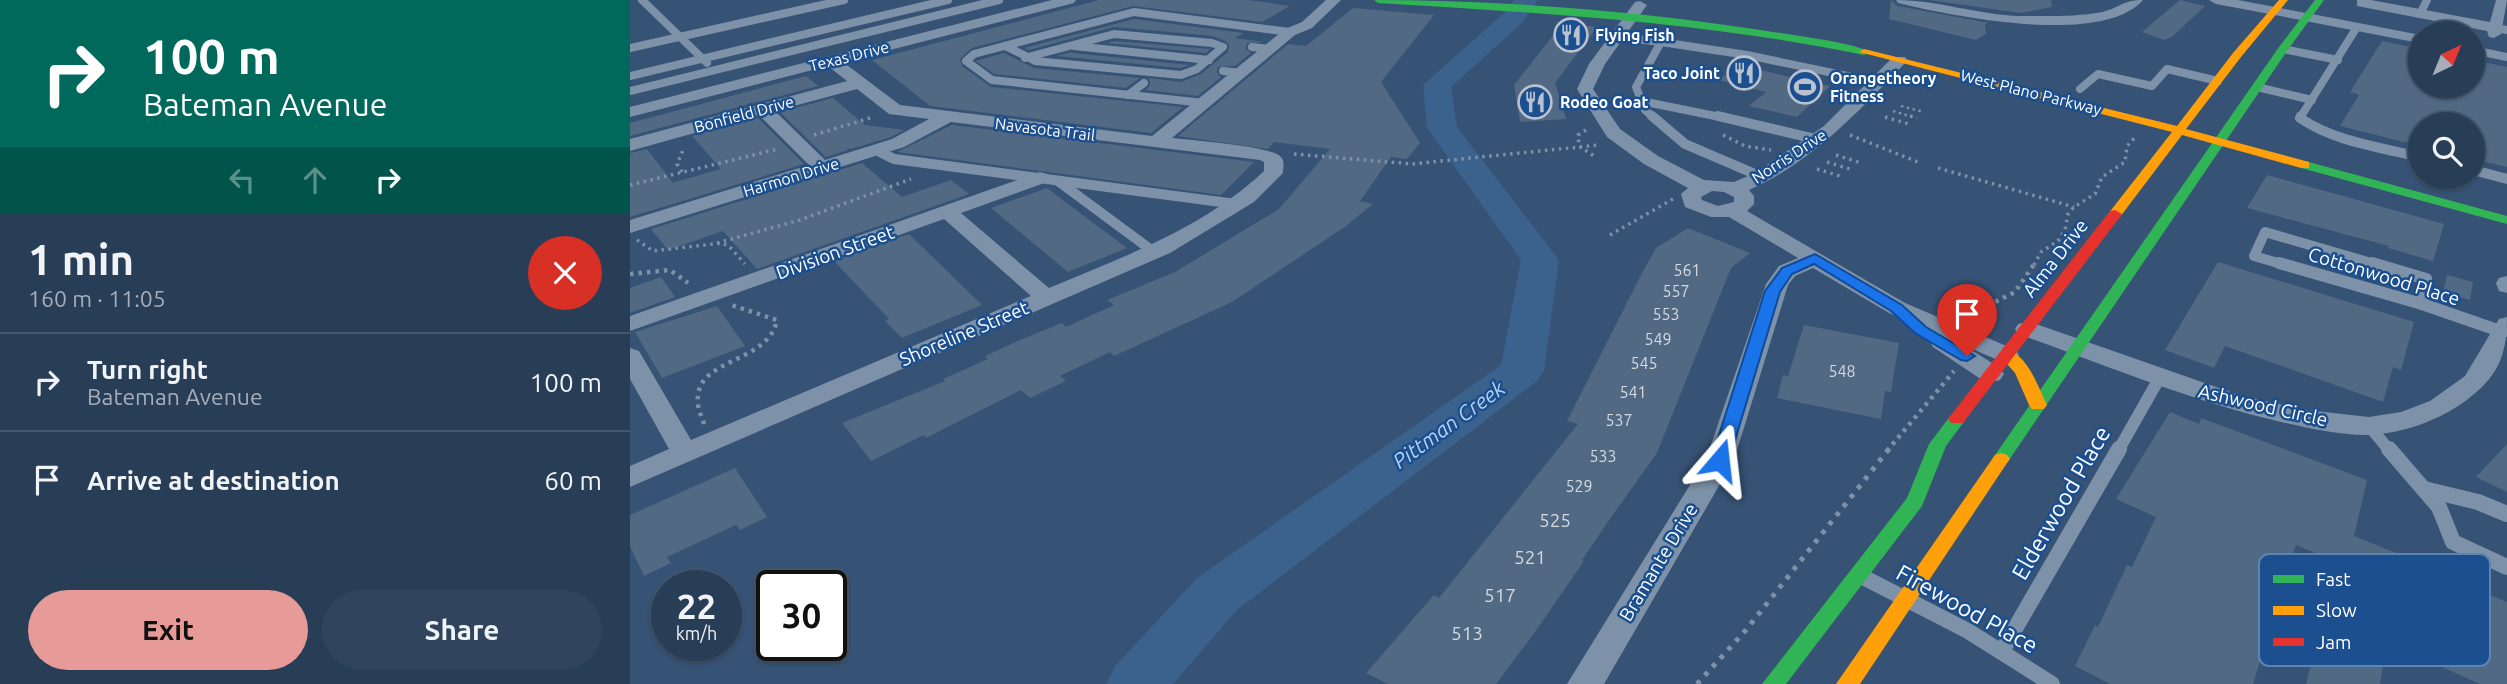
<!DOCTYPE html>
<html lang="en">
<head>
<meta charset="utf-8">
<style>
	body { margin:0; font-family:Ubuntu,sans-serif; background:#30455d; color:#f1f3f6; height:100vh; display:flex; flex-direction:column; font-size:26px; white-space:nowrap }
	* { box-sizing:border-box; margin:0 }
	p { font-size:23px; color:#a5aeba }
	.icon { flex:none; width:38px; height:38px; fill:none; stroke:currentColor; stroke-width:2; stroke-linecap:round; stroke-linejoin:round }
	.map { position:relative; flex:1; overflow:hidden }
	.drawer { display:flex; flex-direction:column; background:#283e57; width:630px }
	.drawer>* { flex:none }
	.banner { background:#00695c; color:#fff; overflow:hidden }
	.needle { width:46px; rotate:43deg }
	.buttons { position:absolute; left:1778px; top:21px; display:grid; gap:14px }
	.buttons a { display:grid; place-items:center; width:77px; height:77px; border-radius:50%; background:#283e57; box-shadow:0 2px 5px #0004,0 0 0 2px #44576d; font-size:35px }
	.speed { position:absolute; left:21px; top:570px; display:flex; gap:14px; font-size:35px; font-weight:700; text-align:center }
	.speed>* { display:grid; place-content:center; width:91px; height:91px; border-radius:50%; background:#283e57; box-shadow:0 2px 5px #0004,0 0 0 2px #44576d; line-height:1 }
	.speed small { font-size:18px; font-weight:400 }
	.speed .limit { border:4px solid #111; border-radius:10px; background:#fff; color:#111 }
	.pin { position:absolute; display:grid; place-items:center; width:60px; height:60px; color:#fff; margin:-72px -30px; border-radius:50% 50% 50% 0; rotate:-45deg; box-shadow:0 0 7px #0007 }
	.pin .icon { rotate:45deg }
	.me { position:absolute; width:77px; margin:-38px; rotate:17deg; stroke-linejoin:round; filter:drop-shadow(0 0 5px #0008) }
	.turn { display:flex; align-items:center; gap:24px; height:147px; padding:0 28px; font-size:32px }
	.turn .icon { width:91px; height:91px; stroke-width:2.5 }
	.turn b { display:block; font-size:49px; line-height:60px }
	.lanes { display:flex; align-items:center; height:66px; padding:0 28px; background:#0003; justify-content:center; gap:35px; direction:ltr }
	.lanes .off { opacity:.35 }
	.round { display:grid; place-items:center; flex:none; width:74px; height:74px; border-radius:37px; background:#30455d }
	.summary { display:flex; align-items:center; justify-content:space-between; height:119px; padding:0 28px }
	h1 { font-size:42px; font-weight:700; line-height:52px }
	.button { display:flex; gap:14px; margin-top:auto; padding:14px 28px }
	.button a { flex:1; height:80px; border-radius:42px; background:#e69b98; color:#111; font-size:28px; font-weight:700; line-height:80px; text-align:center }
	.button a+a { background:#30455d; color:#f1f3f6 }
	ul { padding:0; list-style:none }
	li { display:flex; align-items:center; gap:21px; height:98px; padding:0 28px; border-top:2px solid #44576d }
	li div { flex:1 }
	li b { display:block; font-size:26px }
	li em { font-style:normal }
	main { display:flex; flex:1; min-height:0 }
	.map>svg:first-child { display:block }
</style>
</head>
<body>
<main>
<section class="drawer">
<div class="banner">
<div class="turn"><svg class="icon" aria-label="right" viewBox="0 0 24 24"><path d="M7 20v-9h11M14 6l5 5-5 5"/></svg><div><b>100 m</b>Bateman Avenue</div></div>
<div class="lanes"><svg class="icon off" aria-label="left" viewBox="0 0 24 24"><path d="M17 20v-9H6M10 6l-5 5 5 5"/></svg><svg class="icon off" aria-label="ahead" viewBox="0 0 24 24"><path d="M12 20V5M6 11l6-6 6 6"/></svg><svg class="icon" aria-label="right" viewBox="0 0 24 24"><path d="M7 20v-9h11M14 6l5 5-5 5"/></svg></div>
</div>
<div class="summary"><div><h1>1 min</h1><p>160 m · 11:05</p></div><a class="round" style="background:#d93025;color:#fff"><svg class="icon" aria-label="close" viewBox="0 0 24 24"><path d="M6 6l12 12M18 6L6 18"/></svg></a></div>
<ul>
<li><svg class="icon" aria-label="right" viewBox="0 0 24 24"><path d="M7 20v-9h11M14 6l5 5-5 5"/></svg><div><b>Turn right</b><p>Bateman Avenue</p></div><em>100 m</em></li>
<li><svg class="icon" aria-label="arrive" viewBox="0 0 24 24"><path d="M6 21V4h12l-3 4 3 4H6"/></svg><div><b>Arrive at destination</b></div><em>60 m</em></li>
</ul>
<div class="button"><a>Exit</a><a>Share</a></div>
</section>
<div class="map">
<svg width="1877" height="684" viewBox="0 0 1877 684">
	<rect width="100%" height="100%" fill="#365274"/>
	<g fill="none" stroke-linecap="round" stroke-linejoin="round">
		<!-- river -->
		<polygon fill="#3b618d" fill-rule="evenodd" points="884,0 908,0 892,23 821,87 827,127 929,260 914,371 907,381 607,610 543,684 476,684 485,666 567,578 871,365 891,260 797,128 793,85 874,13"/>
	</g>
	<!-- building -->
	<g fill="#526984">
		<polygon points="469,0 619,0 660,6 632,22 503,6 342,48 330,59 332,66 361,87 553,107 521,133 300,106 242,60"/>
		<polygon points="1261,0 1267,6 1359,23 1355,24 1356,34 1346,40 1259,19"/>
		<polygon points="1299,0 1421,0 1422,7 1390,13"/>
		<polygon points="1550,0 1575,6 1542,37 1534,40 1512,32"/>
		<polygon points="723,8 804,15 751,82 790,143 777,159 761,157 730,201 743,204 716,226 602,302 484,356 480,352 430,376 436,381 400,398 391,390 296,438 294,435 241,461 212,423 315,381 313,379 358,359 355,356 390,340 432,323 436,327 484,305 477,300 545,272 649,209 700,149 644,142 638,149 548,136 658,44 676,46"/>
		<polygon points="504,19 614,33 604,38 635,42 617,43 616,49 621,53 605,66 588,67 587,73 591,77 568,96 516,90 520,85 519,78 551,82 571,74 598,52 599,45 595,41 583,36 484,27 399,50 394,48"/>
		<polygon points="933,23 967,27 925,83 936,119 890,122 884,85"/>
		<polygon points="485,41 580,49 576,53 477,43"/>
		<polygon points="1752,41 1790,49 1790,86 1843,86 1843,60 1877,67 1877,167 1843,159 1843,124 1790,124 1790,146 1710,126 1729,95 1720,92"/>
		<polygon points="443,52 443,53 560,65 550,68 426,56"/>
		<polygon points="374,53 404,68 510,78 496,88 364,74 346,61"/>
		<polygon points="1108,65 1200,86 1167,117 1119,106 1136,92 1089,80"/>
		<polygon points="176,76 188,86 0,136 0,123"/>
		<polygon points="203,98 235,125 274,130 261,137 221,149 216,148 218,150 196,157 150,112"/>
		<polygon points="128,118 174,164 0,217 0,153 17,149 43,183 45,182 91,169 62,136"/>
		<polygon points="322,125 624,162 591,195 267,152"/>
		<polygon points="232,163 272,197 321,180 339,194 127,269 93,231 38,250 21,229"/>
		<polygon points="1637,175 1814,224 1803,261 1758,248 1759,246 1617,208"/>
		<polygon points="417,188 454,216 497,248 438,272 361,208"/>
		<polygon points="1058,228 1120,253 1101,268 1027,453 977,523 952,560 954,561 905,632 866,684 758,684 736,673 804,595 809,598 948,424 937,421 1011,275 1026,248"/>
		<polygon points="279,234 352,305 272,338 255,321 259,319 204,261"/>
		<polygon points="1588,262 1784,322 1771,370 1763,367 1753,402 1595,346 1584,368 1535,350"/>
		<polygon points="1817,275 1843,282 1840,300 1813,293"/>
		<polygon points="31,277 45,297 0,313 0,288"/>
		<polygon points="87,306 115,346 32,378 5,332"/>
		<polygon points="1174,325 1269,343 1261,392 1255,391 1251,419 1147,398 1153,375 1158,376"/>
		<polygon points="1540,412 1569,424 1571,418 1737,480 1724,536 1771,555 1750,684 1676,684 1694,610 1690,608 1702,560 1666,545 1623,684 1480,684 1445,666 1465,625 1468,627 1497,565 1502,567 1526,517 1486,499"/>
		<polygon points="1877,444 1877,492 1846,477"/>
		<polygon points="105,468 137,517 110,530 106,525 37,557 41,563 14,576 0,546 0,515"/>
		<polygon points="1826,574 1848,583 1847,590 1877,602 1877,684 1850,684 1812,667"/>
	</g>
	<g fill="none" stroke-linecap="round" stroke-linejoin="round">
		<!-- path-far3 -->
		<g stroke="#7d92a8" stroke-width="2.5" stroke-dasharray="2.5 3.5" stroke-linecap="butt">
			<polyline points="1271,106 1294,112"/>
			<polyline points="1263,111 1286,118"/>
		</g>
		<!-- path-far2 -->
		<g stroke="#7d92a8" stroke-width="3.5" stroke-dasharray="2.5 4.5" stroke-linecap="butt">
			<polyline points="1280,116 1287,118"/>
			<polyline points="1255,117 1279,124"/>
			<polyline points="956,130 948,135 949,146 964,156"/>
			<polyline points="184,135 240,118"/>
			<polyline points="1093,135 1115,146 1141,150"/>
			<polyline points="1220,135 1288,162"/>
			<polyline points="664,154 782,164 969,145"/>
			<polyline points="1206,155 1231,163"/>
			<polyline points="1197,162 1220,169"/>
			<polyline points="1308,168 1444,207"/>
			<polyline points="1187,169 1210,176"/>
			<polyline points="52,172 47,164 54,148"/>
			<polyline points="0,185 148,149"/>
			<polyline points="980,235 1043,199"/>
			<polyline points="7,240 23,251 92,243 99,246 115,264"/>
			<polyline points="87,243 170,220 281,179"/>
			<polyline points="1404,265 1411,252 1428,241 1435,230 1438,214 1444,207 1465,194 1472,177 1495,162 1497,146 1506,136"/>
		</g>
		<!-- path-far1 -->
		<g stroke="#7d92a8" stroke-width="4.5" stroke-dasharray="3.5 5" stroke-linecap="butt">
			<polyline points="0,274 40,270 58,283"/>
			<polyline points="1354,324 1363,303 1385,292 1405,263"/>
			<path d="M74,424C72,417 68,410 68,403C63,357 138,365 147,320L101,305"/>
			<polyline points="1257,451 1324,371"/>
		</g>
		<!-- path -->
		<polyline stroke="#7d92a8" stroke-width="5" stroke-dasharray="4.5 7" stroke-linecap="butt" points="1067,684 1116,630 1259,449"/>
		<!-- lane-far3 -->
		<g stroke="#7d92a8" stroke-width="8">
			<polyline points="12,0 77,63"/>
			<polyline points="1790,14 1797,0"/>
			<polyline points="1676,17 1790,39"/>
			<polyline points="1866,28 1877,30"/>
			<polygon points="484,34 582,43 593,47 567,69 551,75 405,61 398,57"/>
			<polyline points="988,37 1031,42"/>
			<polyline points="375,46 398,57"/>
			<polyline points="444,46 579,60"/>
			<polyline points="622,47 640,49"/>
			<polyline points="0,48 214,0"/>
			<polyline points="1653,49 1708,60"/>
			<polyline points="1843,50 1877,57"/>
			<polyline points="395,58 398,57"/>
			<polyline points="593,71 611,73"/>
			<polyline points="0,76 318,0"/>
			<polyline points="1627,87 1682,100"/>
			<polyline points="1450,89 1468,74 1522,86 1537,69 1588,81"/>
			<polyline points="0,91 369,0"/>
			<polyline points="498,95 514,83"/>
			<polyline points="1011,101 1095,118"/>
			<polyline points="574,103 362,80 336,61 344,54 504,12 660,32"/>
			<polyline points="1024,118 1015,110 1006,87 1031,42 1117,55 1246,82"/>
			<polyline points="1670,118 1727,27"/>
		</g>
		<!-- lane-far2 -->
		<g stroke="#7d92a8" stroke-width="10">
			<polyline points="1022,116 1055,144 1132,177"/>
			<polyline points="1088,116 1186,139"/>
			<path d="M1671,116L1670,118C1705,142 1750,147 1790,157"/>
			<polyline points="246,150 264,159 606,204"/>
			<polyline points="1843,170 1877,179"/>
			<polyline points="428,181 524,252"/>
			<polyline points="1655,265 1624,256 1635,232 1748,265"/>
		</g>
		<!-- lane-far1 -->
		<g stroke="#7d92a8" stroke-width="12">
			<polyline points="1649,263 1792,304"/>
			<polyline points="1742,263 1796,279 1792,304"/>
			<polyline points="1792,304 1873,332"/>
			<polyline points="1739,426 1760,451"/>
			<polyline points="1488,451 1530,377"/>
		</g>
		<!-- lane -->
		<g stroke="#7d92a8" stroke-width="16">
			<polyline points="1759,449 1809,507 1823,542 1877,567"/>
			<polyline points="1794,489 1848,502 1877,514"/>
			<polyline points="1231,576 1338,631 1422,684"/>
			<polyline points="1372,651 1489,449"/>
		</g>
		<!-- street -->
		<g fill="#7d92a8" fill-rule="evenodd">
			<path d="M422,0H446L444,3L213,62L270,105L522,136L655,29L672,22L696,0H711L682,28L665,35L542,138C560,140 642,146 651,157C655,161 653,168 653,173L624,202L540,253L0,487V466L39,449L0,379V348L9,351L12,356L61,440L401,296L314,219L0,331V316L410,172L417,174L420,178L417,182L331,213L419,288C493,257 574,228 634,171V162L630,160L321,122L274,147L0,233V220L179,165L129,115L0,151V139L217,81L198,66L0,117V107ZM227,89L259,114L299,119L262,139L195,160L145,111Z"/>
			<path d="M1266,0C1308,0 1348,15 1390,16C1417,16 1446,17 1472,12C1489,8 1493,0 1513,0C1472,47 1322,16 1268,3Z"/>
			<polygon points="1579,0 1608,0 1676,13 1683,17 1676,21 1586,4"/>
			<polygon points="1727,0 1741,0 1860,22 1866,0 1877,0 1871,34 1864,38 1859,37 1857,31 1727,6"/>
			<path d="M1010,1L1017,5L975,64L963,89L990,129L1028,156L1074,180L1104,182L1125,173L1194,126L1263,57H1275L1277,60L1275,63C1228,112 1182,162 1119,190L1124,196V204L1117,211L1275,303L1386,350L1389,355L1386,360L1377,363L1368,360L1335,346L1370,368L1374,374L1370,380L1361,382L1352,380L1303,347L1300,342L1303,337L1310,335L1259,313L1183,268L1165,276L1158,285L1104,460L974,684H937L1076,459L1136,284L1149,266L1168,258L1099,217H1081L1055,207L1051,194L1058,188L1014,164L977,137L947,89L959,64L1005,2ZM1082,191L1094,192L1104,197V202L1088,206L1072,200L1071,197Z"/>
			<polygon points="1877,276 1877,293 1869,291 1866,283 1869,278"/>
			<path d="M1877,317C1877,357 1867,378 1834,402C1807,421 1773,433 1740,435C1711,436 1678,428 1651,422C1561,401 1475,365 1388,334L1385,329L1388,324L1397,322L1406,324L1612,396L1676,410L1739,417L1771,412L1800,401L1835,376L1869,319Z"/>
		</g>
		<!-- fast -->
		<g fill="#30b455" fill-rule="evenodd">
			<path d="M744,0C881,0 1021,12 1157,34C1175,37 1225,43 1239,52L1234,55C1073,22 911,13 748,3Z"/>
			<polygon points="1685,0 1694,0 1657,51 1377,463 1365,463 1362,459 1365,455 1649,47"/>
			<polygon points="1675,161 1877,216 1877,224 1671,168 1669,165"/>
			<polygon points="1327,413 1333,415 1336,419 1316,446 1292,506 1156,684 1132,684 1277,498 1299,444 1321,415"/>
		</g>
		<!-- slow -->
		<g fill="#ff9f0a" fill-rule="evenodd">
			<polygon points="1649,0 1658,0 1611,57 1556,129 1679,162 1679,168 1671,168 1552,135 1490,217 1485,218 1478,214 1542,132 1229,52 1234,49 1547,126 1603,53"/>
			<path d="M1377,350C1398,355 1408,387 1417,405L1414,409H1402L1399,405L1385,373L1369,355Z"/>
			<polygon points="1371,453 1377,455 1380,459 1377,463 1230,684 1206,684 1365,455"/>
		</g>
		<!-- jam -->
		<polygon fill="#e5322d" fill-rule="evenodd" points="1485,210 1492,214 1490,217 1333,423 1321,423 1318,419 1321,415 1480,211"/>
	</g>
	<!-- route -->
	<polygon fill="#1a73e8" stroke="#114b97" stroke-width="2" points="1185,254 1272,305 1296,327 1345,356 1337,361 1331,360 1285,333 1261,311 1184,264 1162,274 1150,292 1099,460 1096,465 1083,465 1081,460 1135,291 1152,268"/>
	<!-- icons -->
	<defs>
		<symbol id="restaurant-ring" viewBox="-11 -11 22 22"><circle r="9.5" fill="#1b4f8f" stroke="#b9c2ce" stroke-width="1.5"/><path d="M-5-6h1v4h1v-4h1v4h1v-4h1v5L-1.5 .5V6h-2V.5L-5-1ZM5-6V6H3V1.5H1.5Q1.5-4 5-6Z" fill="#b9c2ce"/></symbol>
		<symbol id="stadium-ring" viewBox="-11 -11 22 22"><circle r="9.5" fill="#1b4f8f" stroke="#b9c2ce" stroke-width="1.5"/><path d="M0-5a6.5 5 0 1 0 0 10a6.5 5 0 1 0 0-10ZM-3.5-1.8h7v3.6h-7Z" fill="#b9c2ce"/></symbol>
	</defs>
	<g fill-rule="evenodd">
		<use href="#restaurant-ring" x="922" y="16" width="38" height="38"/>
		<use href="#restaurant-ring" x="1095" y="54" width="38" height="38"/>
		<use href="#stadium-ring" x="1156" y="68" width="38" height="38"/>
		<use href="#restaurant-ring" x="886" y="83" width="38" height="38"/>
	</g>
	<g text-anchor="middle" stroke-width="5" stroke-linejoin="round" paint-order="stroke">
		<!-- far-poi labels -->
		<g font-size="16" font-weight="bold" fill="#fff" stroke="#1b4f8f" text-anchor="start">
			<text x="965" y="41">Flying Fish</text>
			<text x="1090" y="79" text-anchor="end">Taco Joint</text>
			<text x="1200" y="84">Orangetheory<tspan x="1200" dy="18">Fitness</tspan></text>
			<text x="930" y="108">Rodeo Goat</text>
		</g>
		<!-- far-street labels -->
		<g font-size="16" fill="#fff" stroke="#1b4f8f">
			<text transform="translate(219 56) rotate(-14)" y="6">Texas Drive</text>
			<text transform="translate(1401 92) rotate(14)" y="6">West Plano Parkway</text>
			<text transform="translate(114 114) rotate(-15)" y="6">Bonfield Drive</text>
			<text transform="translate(415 129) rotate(7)" y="6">Navasota Trail</text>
			<text transform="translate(1159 156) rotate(-33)" y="6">Norris Drive</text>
			<text transform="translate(161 177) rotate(-17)" y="6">Harmon Drive</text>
		</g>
		<!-- number labels -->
		<g font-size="16" fill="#d4dae0">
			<text x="1057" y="276">561</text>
			<text x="1046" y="297">557</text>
			<text x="1036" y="320">553</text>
			<text x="1028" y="345">549</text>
			<text x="1014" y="369">545</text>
			<text x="1212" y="377">548</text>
			<text x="1003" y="398">541</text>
			<text x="989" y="426">537</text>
			<text x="973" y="462">533</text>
			<text x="949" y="492">529</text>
		</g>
		<!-- street labels -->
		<g font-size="19" fill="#fff" stroke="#1b4f8f">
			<text transform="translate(205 252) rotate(-20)" y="7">Division Street</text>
			<text transform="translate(1425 258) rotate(-52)" y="7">Alma Drive</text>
			<text transform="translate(1754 276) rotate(17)" y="7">Cottonwood Place</text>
			<text transform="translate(334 333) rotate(-23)" y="7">Shoreline Street</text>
			<text transform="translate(1633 405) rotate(13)" y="7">Ashwood Circle</text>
			<text transform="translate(1028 562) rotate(-59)" y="7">Bramante Drive</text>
		</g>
		<!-- near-number labels -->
		<g font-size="19" fill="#d4dae0">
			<text x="925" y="527">525</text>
			<text x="900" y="564">521</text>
			<text x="870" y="602">517</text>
			<text x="837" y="640">513</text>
		</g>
		<!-- water labels -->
		<g font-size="21" font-style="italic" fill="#b5d3f5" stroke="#1b4f8f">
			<text transform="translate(819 425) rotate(-36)" y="7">Pittman Creek</text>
		</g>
		<!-- near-street labels -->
		<g font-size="23" fill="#fff" stroke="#1b4f8f">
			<text transform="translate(1431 503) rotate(-60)" y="8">Elderwood Place</text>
			<text transform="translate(1337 609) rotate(29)" y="8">Firewood Place</text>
		</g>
	</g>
	<!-- legend -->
	<rect x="1629" y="554" width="231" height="112" rx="10" fill="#1b4f8f" stroke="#5f84b1" stroke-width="2"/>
	<rect x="1643" y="575" width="31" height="8" fill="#30b455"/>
	<rect x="1643" y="606" width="31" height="9" fill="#ff9f0a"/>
	<rect x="1643" y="638" width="31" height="8" fill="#e5322d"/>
	<g font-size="19" fill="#fff">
		<text x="1686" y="586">Fast</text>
		<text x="1686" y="617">Slow</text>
		<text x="1686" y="649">Jam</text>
	</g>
</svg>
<div class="buttons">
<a><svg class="needle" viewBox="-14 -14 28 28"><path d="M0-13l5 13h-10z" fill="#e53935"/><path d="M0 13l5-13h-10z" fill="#a5aeba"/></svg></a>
<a><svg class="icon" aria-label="search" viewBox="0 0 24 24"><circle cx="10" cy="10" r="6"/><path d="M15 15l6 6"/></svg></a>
</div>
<div class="speed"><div>22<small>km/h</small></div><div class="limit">30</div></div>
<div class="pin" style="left:1337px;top:356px;background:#d93025"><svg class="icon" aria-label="arrive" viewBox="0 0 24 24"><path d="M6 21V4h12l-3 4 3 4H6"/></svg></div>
<svg class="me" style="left:1090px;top:460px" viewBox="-20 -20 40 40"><path d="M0-17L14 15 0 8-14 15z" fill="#1a73e8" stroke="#fff" stroke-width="4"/></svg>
</div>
</main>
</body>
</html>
